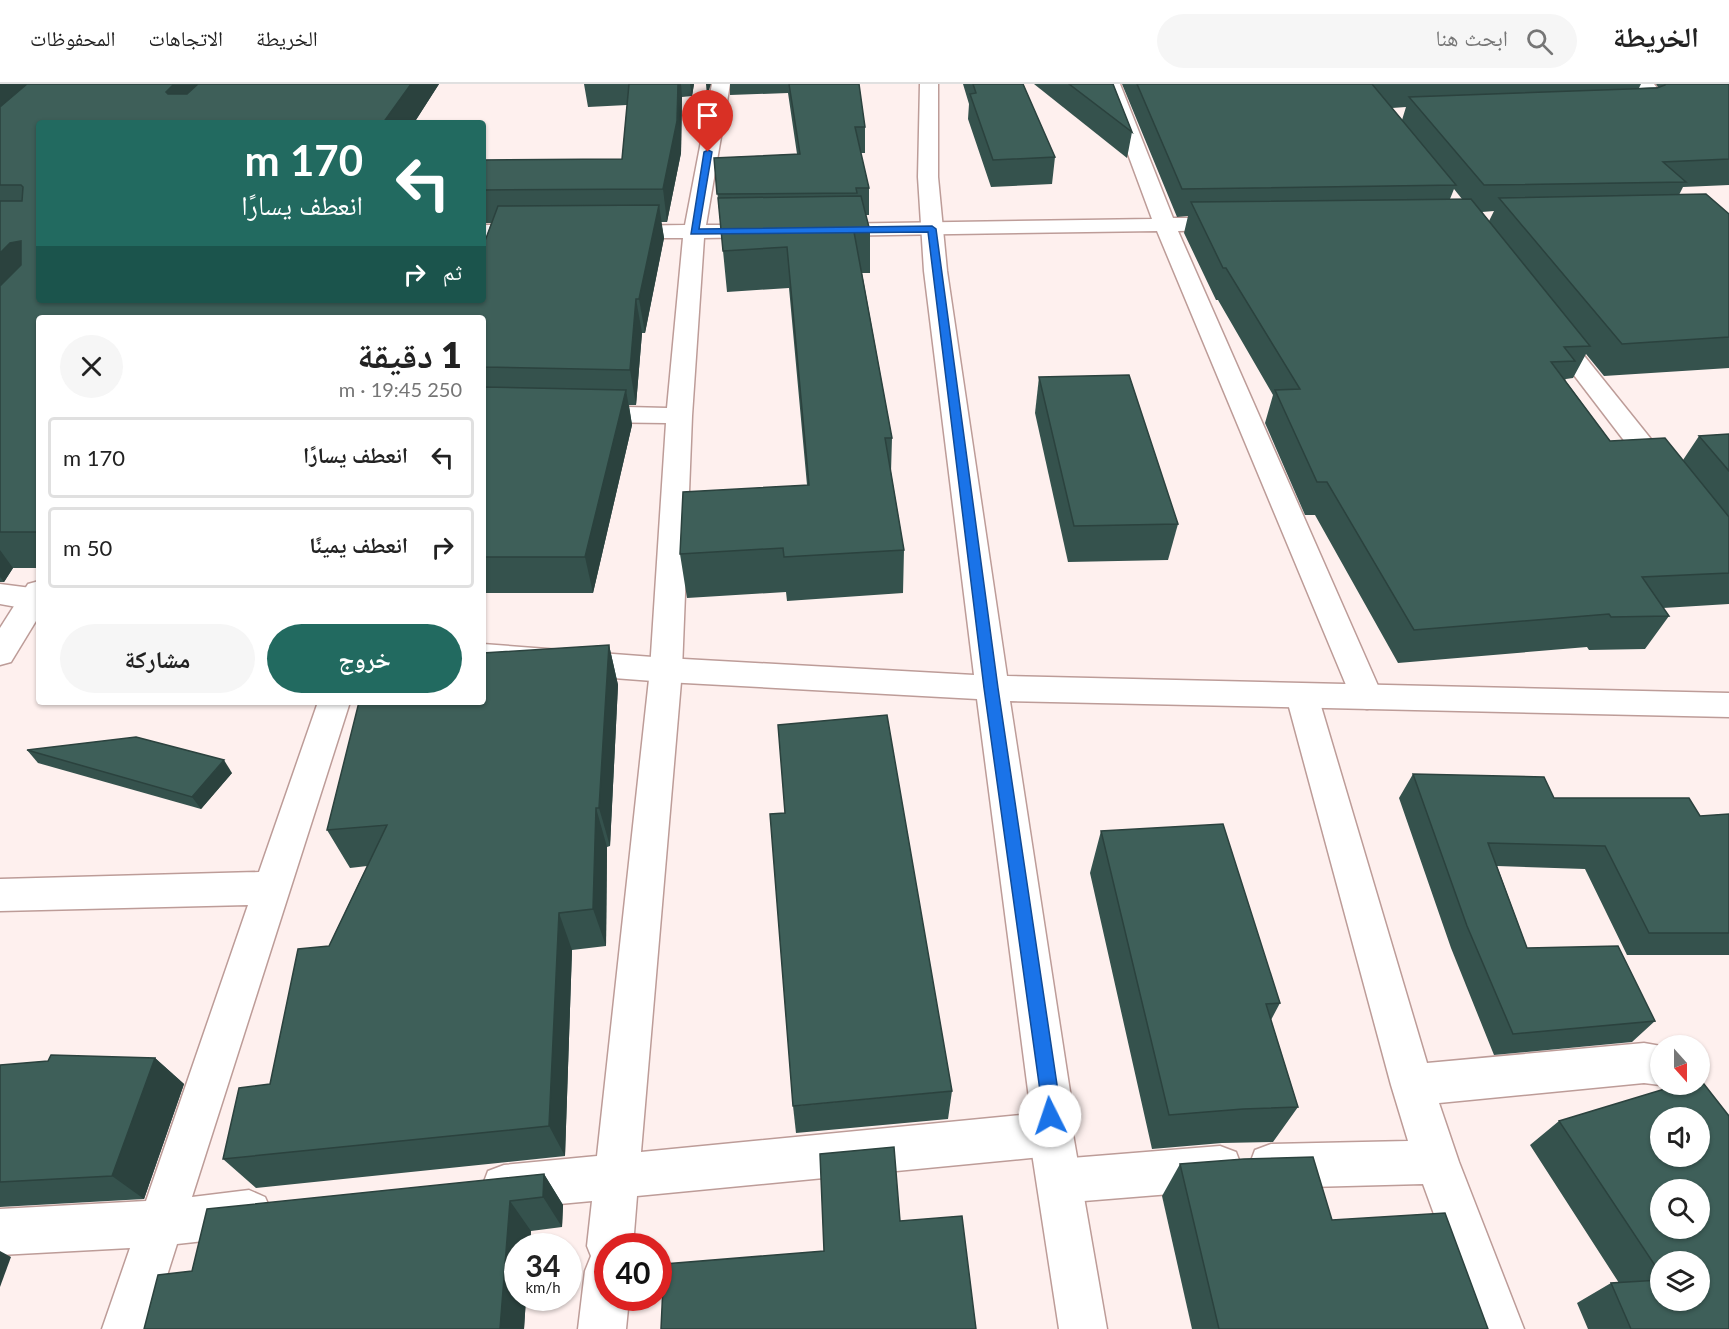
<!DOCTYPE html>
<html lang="ar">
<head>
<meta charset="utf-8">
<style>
	body { margin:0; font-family:Lato,"Noto Naskh Arabic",sans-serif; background:#f6f6f6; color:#222; direction:rtl; height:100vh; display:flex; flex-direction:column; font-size:22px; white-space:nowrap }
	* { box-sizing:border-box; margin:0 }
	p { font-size:20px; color:#767676 }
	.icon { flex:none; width:33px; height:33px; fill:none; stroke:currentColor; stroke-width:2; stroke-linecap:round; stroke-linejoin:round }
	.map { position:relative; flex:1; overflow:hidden; direction:ltr }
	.panel { position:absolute; left:36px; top:231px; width:450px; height:390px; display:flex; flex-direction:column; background:#fff; border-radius:6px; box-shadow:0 2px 4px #0004; direction:rtl }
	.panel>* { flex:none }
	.top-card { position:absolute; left:36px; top:36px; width:450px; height:183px; border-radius:6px; box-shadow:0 2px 4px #0004; direction:rtl; background:#226a60; color:#fff; overflow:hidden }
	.needle { width:39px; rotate:159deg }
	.fabs { position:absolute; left:1650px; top:951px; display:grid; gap:12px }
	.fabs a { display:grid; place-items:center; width:60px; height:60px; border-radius:50%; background:#fff; box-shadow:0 2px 4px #0004; font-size:30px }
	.speed { position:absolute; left:504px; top:1149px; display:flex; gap:12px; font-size:30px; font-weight:700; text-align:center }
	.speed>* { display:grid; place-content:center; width:78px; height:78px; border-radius:50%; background:#fff; box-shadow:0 2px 4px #0004; line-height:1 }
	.speed small { font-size:15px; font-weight:400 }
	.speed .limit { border:9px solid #d22; background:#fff; color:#111 }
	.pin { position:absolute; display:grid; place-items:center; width:51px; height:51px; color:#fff; margin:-62px -26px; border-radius:50% 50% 50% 0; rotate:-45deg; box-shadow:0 0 6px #0007 }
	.pin .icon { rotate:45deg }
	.me { position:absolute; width:66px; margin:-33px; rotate:356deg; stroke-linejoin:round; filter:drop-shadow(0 0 4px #0008) }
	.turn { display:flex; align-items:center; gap:21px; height:126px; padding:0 24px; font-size:27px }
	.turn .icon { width:78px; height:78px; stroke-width:2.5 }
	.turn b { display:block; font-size:42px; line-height:51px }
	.then { display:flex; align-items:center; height:57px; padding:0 24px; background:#0003; gap:12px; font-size:22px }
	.round { display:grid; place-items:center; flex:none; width:63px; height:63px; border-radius:32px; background:#f6f6f6 }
	.headline { display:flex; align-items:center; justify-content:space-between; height:102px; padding:0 24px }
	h1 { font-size:36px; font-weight:800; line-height:45px }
	.action { display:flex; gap:12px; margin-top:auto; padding:12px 24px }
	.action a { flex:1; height:69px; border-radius:36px; background:#226a60; color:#fff; font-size:24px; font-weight:800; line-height:69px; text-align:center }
	.action a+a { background:#f6f6f6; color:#222 }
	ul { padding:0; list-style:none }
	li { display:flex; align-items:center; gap:18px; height:81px; margin:0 12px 9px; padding:0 12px; border:3px solid #e0e0e0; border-radius:6px }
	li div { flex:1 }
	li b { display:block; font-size:22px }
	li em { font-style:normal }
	header { display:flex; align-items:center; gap:36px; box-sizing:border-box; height:84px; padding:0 30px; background:#fff; border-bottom:2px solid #e0e0e0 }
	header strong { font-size:28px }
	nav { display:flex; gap:33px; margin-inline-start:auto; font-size:21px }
	.search { width:420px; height:54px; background:#f6f6f6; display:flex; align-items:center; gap:15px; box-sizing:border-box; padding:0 21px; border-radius:33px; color:#767676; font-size:22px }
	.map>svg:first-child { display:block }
</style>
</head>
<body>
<header>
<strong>الخريطة</strong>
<div class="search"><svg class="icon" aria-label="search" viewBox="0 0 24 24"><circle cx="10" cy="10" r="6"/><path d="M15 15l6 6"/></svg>ابحث هنا</div>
<nav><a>الخريطة</a><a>الاتجاهات</a><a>المحفوظات</a></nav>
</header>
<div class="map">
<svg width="1729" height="1245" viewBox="0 0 1729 1245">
	<rect width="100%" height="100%" fill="#fef0ee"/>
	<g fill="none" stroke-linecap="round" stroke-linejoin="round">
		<defs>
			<g id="street">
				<polygon points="712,0 730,0 706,141 764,141 772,142 775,147 772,152 764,153 704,154 692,332 682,586 641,1068 1051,1028 1066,1035 1073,1050 1066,1065 1051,1072 637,1112 633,1162 608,1162 608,1214 629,1214 626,1245 578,1245 585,1187 591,1172 587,1162 592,1117 504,1125 488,1119 482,1103 488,1087 504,1081 597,1072 650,586 666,339 587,338 578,335 574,330 578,325 587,322 667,324 683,154 618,154 610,153 607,148 610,143 618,142 685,141"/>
				<polygon points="1102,0 1120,0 1173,134 1229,134 1236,136 1240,140 1236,144 1229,146 1178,147 1383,613 1379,622 1367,625 1355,622 1351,613 1157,147 825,152 817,151 814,146 817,141 825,140 1152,135"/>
				<polygon points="1634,0 1654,0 1657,4 1650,26 1618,29 1612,28 1609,24 1612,20 1636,17 1639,5"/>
				<polygon points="483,141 533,141 541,142 544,147 541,152 533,153 483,153"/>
				<polygon points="1553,241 1561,243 1675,385 1679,391 1675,397 1665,400 1655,397 1541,248 1545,243"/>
				<polygon points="39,497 39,532 11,578 0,581 0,544 28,500"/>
				<polygon points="1302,600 1314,603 1318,612 1427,979 1644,959 1661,962 1660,1001 1644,999 1439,1019 1459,1078 1524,1245 1476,1245 1423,1100 1271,1104 1255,1098 1249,1082 1255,1066 1271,1060 1408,1057 1391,1001 1286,612 1290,603"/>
				<polygon points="318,618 350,618 192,1113 249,1106 265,1113 272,1129 265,1145 249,1152 177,1160 150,1245 102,1245 130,1164 0,1171 0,1125 146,1117 248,821 0,827 0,795 259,788"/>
				<polygon points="1220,1062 1236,1068 1242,1084 1236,1100 1220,1106 1059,1119 1043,1113 1037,1097 1043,1081 1059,1075"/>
			</g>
			<g id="secondary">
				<polygon points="920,0 938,0 938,93 947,187 1007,592 1729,609 1729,633 1010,617 1071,1014 1073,1050 1107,1245 1059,1245 1029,1050 1029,1014 977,615 666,598 483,584 483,560 666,574 974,591 924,187 918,93"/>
				<polygon points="0,500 39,505 39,527 0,520"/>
			</g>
		</defs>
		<!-- street casing -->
		<use href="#street" stroke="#bd9c98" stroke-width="3"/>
		<!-- secondary casing -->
		<use href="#secondary" stroke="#bd9c98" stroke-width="3"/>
		<!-- street -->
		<use href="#street" fill="#fff" fill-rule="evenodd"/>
		<!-- secondary -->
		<use href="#secondary" fill="#fff" fill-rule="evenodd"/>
	</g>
	<!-- wall -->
	<g fill="#35524d" fill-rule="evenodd">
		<polygon points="0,0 439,0 414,39 39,39 39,216 483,216 485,157 491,139 483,139 483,76 622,75 627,21 588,23 584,0 694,0 692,12 682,13 681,69 667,138 661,138 664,154 645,249 642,249 636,321 629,321 632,341 593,509 483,509 483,234 39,234 39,484 13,484 4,498 0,498"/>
		<polygon points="730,0 859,0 865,43 865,69 861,69 869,104 869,131 866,131 870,147 870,189 862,189 892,354 891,388 904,466 903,509 787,517 786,508 687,514 680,470 807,401 789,204 727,208 714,74 797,70 788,9 730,11"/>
		<polygon points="963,0 1023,0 1055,73 1052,100 991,103 968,35 969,20"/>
		<polygon points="1034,0 1113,0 1132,48 1127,74"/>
		<path d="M1122,0H1641L1639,4L1658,3L1656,0H1729V101L1683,103L1679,111L1729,130V284L1604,292L1586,270L1573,294L1566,295L1565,296L1610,357L1683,376L1699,352L1729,350V520L1663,524L1669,532L1645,565L1589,566L1587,563L1398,579L1315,431H1305L1265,339L1273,311L1218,216H1216L1184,149L1188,132L1177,133ZM1406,23L1402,36L1392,24ZM1454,105L1462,115H1450ZM1494,127L1489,137L1482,128Z"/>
		<polygon points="1039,293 1178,440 1168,476 1068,478 1035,329"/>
		<polygon points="609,561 618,601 610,762 607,763 606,862 572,866 565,1072 256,1104 223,1075 270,1000 329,862 367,782 350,784 327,746"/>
		<polygon points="27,666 232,689 201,725 38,679"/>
		<polygon points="1413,690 1554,714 1700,732 1729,730 1729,871 1627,871 1585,785 1497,782 1527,864 1655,937 1632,958 1494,971 1451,864 1399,714"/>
		<polygon points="1101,747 1280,919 1271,936 1298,1023 1273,1058 1222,1059 1152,1065 1090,789"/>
		<polygon points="155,974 184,1000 144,1115 0,1123 0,981"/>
		<polygon points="952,1007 948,1035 796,1049 793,1022"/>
		<path d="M1559,1037L1729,1245H1588L1577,1219L1611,1199H1619L1530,1061ZM1660,1178L1700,1216H1660Z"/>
		<polygon points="1180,1080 1332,1136 1488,1245 1192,1245 1162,1112"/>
		<polygon points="544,1090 563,1121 562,1143 531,1147 530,1162 518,1162 526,1214 524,1245 144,1245 192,1187"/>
	</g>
	<!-- shaded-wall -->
	<g fill="#2b423e">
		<polygon points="0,0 51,0 0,43"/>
		<polygon points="174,0 214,0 179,39 166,8"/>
		<polygon points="411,0 439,0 414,39 383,39"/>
		<polygon points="678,0 681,0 682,13 681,69 667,138 663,105"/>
		<polygon points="690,0 694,0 692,12"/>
		<polygon points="706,0 711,0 707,12"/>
		<polygon points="659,121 664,154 645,249 639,215"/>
		<polygon points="21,157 39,188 0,225 0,169 10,159"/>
		<polygon points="636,215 642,249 636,321 630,286"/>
		<polygon points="626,306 632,341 593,509 585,473"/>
		<polygon points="0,466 13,484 4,498 0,493"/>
		<polygon points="609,561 618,601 610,762 599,724"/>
		<polygon points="224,676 232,689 201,725 192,713"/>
		<polygon points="596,724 607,763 606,862 593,825"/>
		<polygon points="559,829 572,866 565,1072 549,1042"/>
		<polygon points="155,974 184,1000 144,1115 112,1092"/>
		<polygon points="544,1090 563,1121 562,1143 543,1113"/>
		<polygon points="510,1117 531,1147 530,1162 518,1162 518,1214 526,1214 524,1245 500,1245"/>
		<polygon points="0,1167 11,1173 0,1203"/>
	</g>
	<!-- building -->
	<g fill="#3e5f59" stroke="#2b423e" stroke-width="1.5" fill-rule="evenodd">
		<polygon points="27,0 174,0 166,8 168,10 187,10 198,0 411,0 383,39 39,39 39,216 483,216 483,158 485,157 498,122 659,121 639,215 636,215 630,286 483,283 483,234 39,234 39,448 0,448 0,202 21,181 21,157 10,159 0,169 0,117 22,117 23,103 21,101 0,101 0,23"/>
		<polygon points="629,0 678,0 677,37 663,105 483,106 483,76 622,75"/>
		<polygon points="789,0 859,0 865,43 855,43 869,104 856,104 857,109 717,110 714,74 800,70"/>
		<polygon points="973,0 1023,0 1055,73 993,76 970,10 976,9"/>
		<polygon points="1069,0 1113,0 1132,48"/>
		<polygon points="1137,0 1372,0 1456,101 1182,105"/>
		<polygon points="1665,0 1729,0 1729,75 1663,78 1686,98 1484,101 1409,13 1657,4 1665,1"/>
		<polygon points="1706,110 1729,130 1729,253 1622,260 1499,114"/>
		<polygon points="861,112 870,147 854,148 892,354 885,354 904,466 784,473 783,464 680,470 683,408 809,401 787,163 723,167 718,114"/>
		<polygon points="1471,115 1590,262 1564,263 1575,277 1551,278 1610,357 1665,354 1729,433 1729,489 1642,493 1669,532 1611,533 1609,530 1414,546 1327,398 1317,398 1275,306 1300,305 1226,184 1223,184 1191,118"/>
		<polygon points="1129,291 1178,440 1074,442 1039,293"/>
		<polygon points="483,303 626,306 585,473 483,473"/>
		<polygon points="1729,350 1729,387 1699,352"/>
		<polygon points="609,561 599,724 596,724 593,825 559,829 549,1042 223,1075 239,1004 270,1000 298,865 329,862 387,741 327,746 359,618 483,618 483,569"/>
		<polygon points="887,631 952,1007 793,1022 770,730 785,729 778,641"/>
		<polygon points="136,653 224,676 192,713 27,666"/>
		<polygon points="1413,690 1544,693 1554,714 1689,714 1700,732 1729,730 1729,849 1649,849 1605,762 1488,759 1527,864 1618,862 1655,937 1513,950 1467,842"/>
		<polygon points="1223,740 1280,919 1266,920 1298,1023 1243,1025 1169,1031 1101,747"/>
		<polygon points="51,971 155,974 112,1092 0,1098 0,981 48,977"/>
		<path d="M1700,995L1729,1032V1245H1631L1611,1199L1660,1196V1216H1700V1178H1660V1189L1559,1037L1681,1000H1700ZM1660,1034H1700V1072H1660ZM1660,1106H1700V1144H1660Z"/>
		<polygon points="894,1063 900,1137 962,1132 976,1245 661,1245 664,1180 824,1167 820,1070"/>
		<polygon points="1313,1073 1332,1136 1445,1129 1488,1245 1219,1245 1180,1080 1244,1075"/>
		<polygon points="544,1090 543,1113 510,1117 500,1245 144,1245 158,1191 192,1187 207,1125"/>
	</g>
	<!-- route -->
	<polygon fill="#1a73e8" stroke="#114b97" stroke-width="1.5" points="708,66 712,68 699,145 932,142 936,145 998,604 1059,1014 1059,1032 1057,1038 1050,1041 1044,1038 1042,1032 1041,1014 984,604 928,148 691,150 704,68"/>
</svg>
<div class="fabs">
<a><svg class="needle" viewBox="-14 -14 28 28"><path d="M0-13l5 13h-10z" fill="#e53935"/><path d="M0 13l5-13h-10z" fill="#767676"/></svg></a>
<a><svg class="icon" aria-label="sound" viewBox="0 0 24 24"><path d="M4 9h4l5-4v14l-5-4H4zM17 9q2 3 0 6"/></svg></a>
<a><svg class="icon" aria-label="search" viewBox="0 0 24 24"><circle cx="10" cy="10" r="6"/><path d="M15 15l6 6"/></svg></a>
<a><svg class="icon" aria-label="layers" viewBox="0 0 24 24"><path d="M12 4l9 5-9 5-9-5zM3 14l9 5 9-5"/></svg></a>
</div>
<div class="speed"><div>34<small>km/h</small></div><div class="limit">40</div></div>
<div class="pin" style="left:708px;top:68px;background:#d93025"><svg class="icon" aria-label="arrive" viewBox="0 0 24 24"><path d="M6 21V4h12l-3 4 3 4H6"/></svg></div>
<svg class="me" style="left:1050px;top:1032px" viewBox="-20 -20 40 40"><circle r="19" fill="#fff"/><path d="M0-13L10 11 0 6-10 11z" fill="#1a73e8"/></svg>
<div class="top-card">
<div class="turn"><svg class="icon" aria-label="left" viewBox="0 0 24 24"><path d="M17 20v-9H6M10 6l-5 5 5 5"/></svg><div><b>170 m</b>انعطف يسارًا</div></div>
<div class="then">ثم<svg class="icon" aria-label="right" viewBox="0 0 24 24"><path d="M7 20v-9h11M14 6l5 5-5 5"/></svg></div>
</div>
<section class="panel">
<div class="headline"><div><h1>1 دقيقة</h1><p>250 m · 19:45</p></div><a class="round"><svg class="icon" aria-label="close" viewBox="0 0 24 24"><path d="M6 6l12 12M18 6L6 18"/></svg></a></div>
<ul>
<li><svg class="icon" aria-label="left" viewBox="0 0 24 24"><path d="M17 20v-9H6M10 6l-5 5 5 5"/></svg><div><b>انعطف يسارًا</b></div><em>170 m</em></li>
<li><svg class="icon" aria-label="right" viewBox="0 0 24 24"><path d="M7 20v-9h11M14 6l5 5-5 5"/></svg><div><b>انعطف يمينًا</b></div><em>50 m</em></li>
</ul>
<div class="action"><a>خروج</a><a>مشاركة</a></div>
</section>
</div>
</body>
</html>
